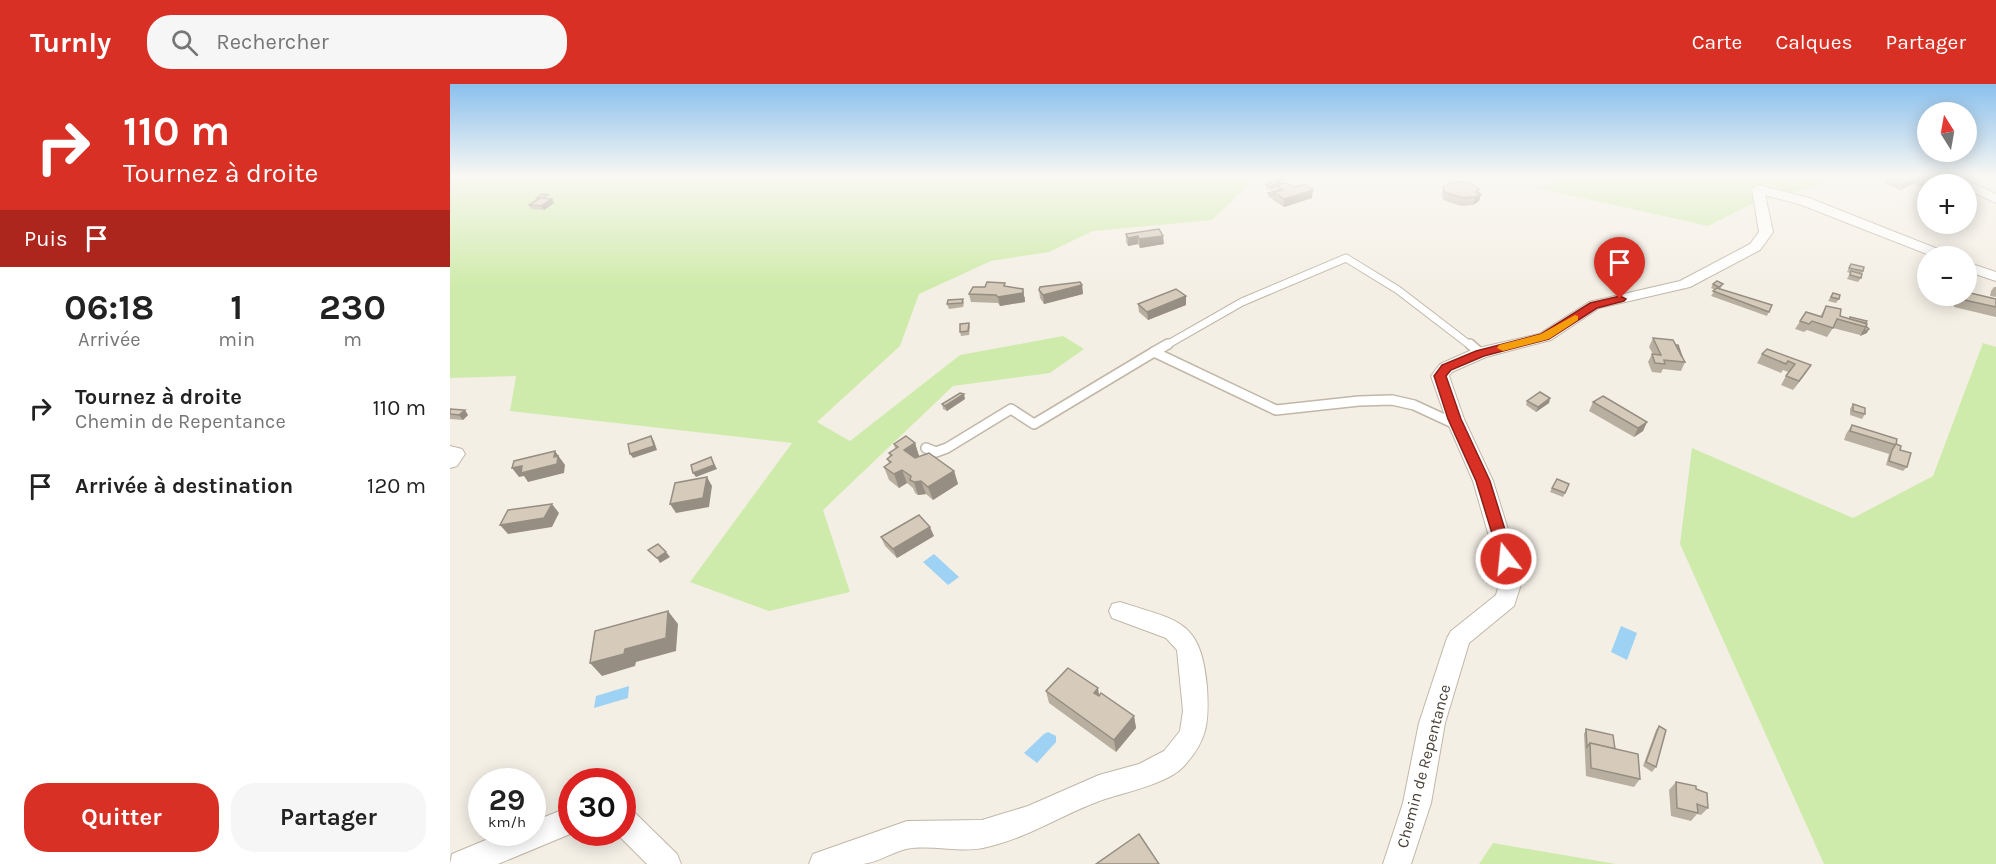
<!DOCTYPE html>
<html lang="fr">
<head>
<meta charset="utf-8">
<style>
	body { margin:0; font-family:Karla,sans-serif; background:#f6f6f6; color:#222; height:100vh; display:flex; flex-direction:column; font-size:22px; white-space:nowrap }
	* { box-sizing:border-box; margin:0 }
	p { font-size:20px; color:#767676 }
	.icon { flex:none; width:33px; height:33px; fill:none; stroke:currentColor; stroke-width:2; stroke-linecap:round; stroke-linejoin:round }
	.map { position:relative; flex:1; overflow:hidden }
	.panel { display:flex; flex-direction:column; background:#fff; width:450px }
	.panel>* { flex:none }
	.top-card { background:#d93025; color:#fff; overflow:hidden }
	.needle { width:39px; rotate:349deg }
	.fabs { position:absolute; left:1467px; top:18px; display:grid; gap:12px }
	.fabs a { display:grid; place-items:center; width:60px; height:60px; border-radius:50%; background:#fff; box-shadow:0 3px 15px #0003; font-size:30px }
	.speed { position:absolute; left:18px; top:684px; display:flex; gap:12px; font-size:30px; font-weight:700; text-align:center }
	.speed>* { display:grid; place-content:center; width:78px; height:78px; border-radius:50%; background:#fff; box-shadow:0 3px 15px #0003; line-height:1 }
	.speed small { font-size:15px; font-weight:400 }
	.speed .limit { border:9px solid #d22; background:#fff; color:#111 }
	.pin { position:absolute; display:grid; place-items:center; width:51px; height:51px; color:#fff; margin:-62px -26px; border-radius:50% 50% 50% 0; rotate:-45deg; box-shadow:0 0 6px #0007 }
	.pin .icon { rotate:45deg }
	.me { position:absolute; width:66px; margin:-33px; rotate:344deg; stroke-linejoin:round; filter:drop-shadow(0 0 4px #0008) }
	.turn { display:flex; align-items:center; gap:21px; height:126px; padding:0 24px; font-size:27px }
	.turn .icon { width:78px; height:78px; stroke-width:2.5 }
	.turn b { display:block; font-size:42px; line-height:51px }
	.then { display:flex; align-items:center; height:57px; padding:0 24px; background:#0003; gap:12px; font-size:22px }
	.eta { display:flex; justify-content:space-evenly; align-items:center; height:102px; text-align:center }
	.eta b { font-size:36px; font-weight:700; line-height:42px }
	.cta { display:flex; gap:12px; margin-top:auto; padding:12px 24px }
	.cta a { flex:1; height:69px; border-radius:24px; background:#d93025; color:#fff; font-size:24px; font-weight:700; line-height:69px; text-align:center }
	.cta a+a { background:#f6f6f6; color:#222 }
	ul { padding:0; list-style:none }
	li { display:flex; align-items:center; gap:18px; height:78px; padding:0 24px }
	li div { flex:1 }
	li b { display:block; font-size:22px }
	li em { font-style:normal }
	header { display:flex; align-items:center; gap:36px; box-sizing:border-box; height:84px; padding:0 30px; background:#d93025; color:#fff }
	header strong { font-size:28px }
	nav { display:flex; gap:33px; margin-inline-start:auto; font-size:21px }
	.search { width:420px; height:54px; background:#f6f6f6; display:flex; align-items:center; gap:15px; box-sizing:border-box; padding:0 21px; border-radius:24px; color:#767676; font-size:22px }
	main { display:flex; flex:1; min-height:0 }
	.map>svg:first-child { display:block }
</style>
</head>
<body>
<header>
<strong>Turnly</strong>
<div class="search"><svg class="icon" aria-label="search" viewBox="0 0 24 24"><circle cx="10" cy="10" r="6"/><path d="M15 15l6 6"/></svg>Rechercher</div>
<nav><a>Carte</a><a>Calques</a><a>Partager</a></nav>
</header>
<main>
<section class="panel">
<div class="top-card">
<div class="turn"><svg class="icon" aria-label="right" viewBox="0 0 24 24"><path d="M7 20v-9h11M14 6l5 5-5 5"/></svg><div><b>110 m</b>Tournez à droite</div></div>
<div class="then">Puis<svg class="icon" aria-label="arrive" viewBox="0 0 24 24"><path d="M6 21V4h12l-3 4 3 4H6"/></svg></div>
</div>
<div class="eta">
<div><b>06:18</b><p>Arrivée</p></div>
<div><b>1</b><p>min</p></div>
<div><b>230</b><p>m</p></div>
</div>
<ul>
<li><svg class="icon" aria-label="right" viewBox="0 0 24 24"><path d="M7 20v-9h11M14 6l5 5-5 5"/></svg><div><b>Tournez à droite</b><p>Chemin de Repentance</p></div><em>110 m</em></li>
<li><svg class="icon" aria-label="arrive" viewBox="0 0 24 24"><path d="M6 21V4h12l-3 4 3 4H6"/></svg><div><b>Arrivée à destination</b></div><em>120 m</em></li>
</ul>
<div class="cta"><a>Quitter</a><a>Partager</a></div>
</section>
<div class="map">
<svg width="1546" height="780" viewBox="0 0 1546 780">
	<rect width="100%" height="100%" fill="#f4efe5"/>
	<!-- green -->
	<g fill="#cfebab">
		<polygon points="0,93 807,93 762,136 643,147 599,168 541,177 469,210 450,262 367,338 400,357 510,271 613,252 634,265 600,289 503,302 373,426 400,508 319,527 240,498 342,359 60,327 66,292 0,294"/>
		<polygon points="1122,93 1391,93 1357,105 1310,116 1258,142 1083,103"/>
		<polygon points="1533,259 1546,263 1546,780 1374,780 1230,460 1242,364 1403,434 1483,392"/>
		<polygon points="1043,759 1166,780 1029,780"/>
	</g>
	<!-- water -->
	<g fill="#9dd2f5">
		<polygon points="484,470 509,493 498,501 473,478"/>
		<polygon points="1171,542 1187,549 1177,576 1161,568"/>
		<polygon points="179,602 178,614 144,624 146,612"/>
		<polygon points="598,648 606,652 606,658 587,679 574,669 594,650"/>
	</g>
	<g fill="none" stroke-linecap="round" stroke-linejoin="round">
		<defs>
			<polyline id="lane-far1" points="715,262 792,218 896,174 948,206 1021,262"/>
			<g id="lane">
				<polyline points="1020,260 1030,269"/>
				<polyline points="704,268 718,260"/>
				<polyline points="476,364 486,368 497,364 561,325 584,340 704,268 826,326 909,317 942,316 964,321 1005,340"/>
			</g>
			<g id="street">
				<polygon points="1505,93 1517,93 1519,97 1546,110 1546,119 1516,105 1516,100 1509,100"/>
				<polygon points="1308,101 1359,114 1498,169 1500,172 1482,172 1349,120 1315,111 1323,148 1310,166 1240,203 1149,224 1101,256 1036,273 1002,288 999,292 1014,335 1043,397 1073,494 1064,522 1019,559 995,639 981,719 961,780 933,780 953,719 969,639 997,554 1001,547 1046,511 1051,494 1023,397 996,335 981,292 990,280 1024,265 1089,250 1139,218 1230,197 1300,160 1309,148 1302,105"/>
				<polygon points="1516,178 1546,188 1546,197 1516,187"/>
				<polygon points="0,362 12,365 15,370 7,382 0,384"/>
				<path d="M670,518C728,537 751,535 757,603C759,637 758,656 734,682C719,699 677,708 655,715C614,729 577,755 533,764C508,769 481,760 456,765C441,769 428,778 413,780C395,780 376,780 359,780L363,770L457,737L532,736L578,722L649,691L689,680L714,667L730,647L733,627L727,566L716,554L662,534L659,527L662,520Z"/>
				<polygon points="122,722 122,748 125,748 48,780 0,780 2,770 55,748 82,748 82,738"/>
				<polygon points="172,722 182,726 227,770 231,780 197,780 165,748 172,748"/>
			</g>
		</defs>
		<!-- lane-far1 casing -->
		<use href="#lane-far1" stroke="#c0b7a7" stroke-width="9"/>
		<!-- lane casing -->
		<use href="#lane" stroke="#c0b7a7" stroke-width="12"/>
		<!-- street casing -->
		<use href="#street" stroke="#c0b7a7" stroke-width="2"/>
		<!-- lane-far1 -->
		<use href="#lane-far1" stroke="#fff" stroke-width="7"/>
		<!-- lane -->
		<use href="#lane" stroke="#fff" stroke-width="9"/>
		<!-- street -->
		<use href="#street" fill="#fff" fill-rule="evenodd"/>
	</g>
	<!-- wall -->
	<g fill="#b8afa0">
		<polygon points="1437,93 1482,93 1484,94 1480,100 1478,100 1472,103 1463,100 1450,106 1434,99"/>
		<polygon points="832,96 832,100 862,114 834,123 823,116 823,115 818,113 818,109 827,107 827,103 821,106 816,105 816,101"/>
		<polygon points="1002,97 1031,110 1029,117 1023,121 1011,122 993,116 992,111 993,103"/>
		<polygon points="87,114 102,115 104,119 94,126 81,125 79,121 88,116"/>
		<polygon points="709,145 714,160 690,164 688,160 678,162 676,158 676,150"/>
		<polygon points="1401,180 1413,187 1411,194 1408,198 1397,195 1400,189 1397,188"/>
		<polygon points="1263,200 1273,200 1270,205 1322,221 1317,232 1261,212 1265,206 1261,204"/>
		<polygon points="632,201 633,210 594,220 590,214 589,206"/>
		<polygon points="556,202 575,213 575,218 550,222 548,219 521,218 519,210 535,203"/>
		<polygon points="1544,203 1546,203 1546,213 1540,212 1541,207"/>
		<polygon points="1383,209 1389,215 1386,219 1378,217"/>
		<polygon points="1505,212 1516,212 1546,215 1546,233 1504,223 1503,215"/>
		<polygon points="513,215 514,219 513,223 499,225 497,220"/>
		<polygon points="688,220 736,221 698,236 689,228"/>
		<polygon points="1376,222 1390,232 1399,235 1400,233 1416,242 1417,249 1410,252 1410,251 1383,244 1377,253 1357,246 1354,248 1345,245 1356,228 1370,233"/>
		<polygon points="519,239 520,243 519,251 511,252 510,248"/>
		<polygon points="1203,254 1232,273 1235,278 1231,287 1213,285 1211,289 1202,288 1198,278 1202,270 1203,270 1199,263"/>
		<polygon points="1312,270 1361,281 1343,306 1331,301 1338,288 1333,286 1331,289 1307,279"/>
		<polygon points="1100,314 1099,319 1086,328 1076,321 1077,317"/>
		<polygon points="515,315 497,327 493,325 492,320"/>
		<polygon points="1143,318 1197,338 1193,347 1184,353 1139,327"/>
		<polygon points="1403,320 1415,330 1412,335 1400,331 1400,325"/>
		<polygon points="0,325 18,331 13,336 0,335"/>
		<polygon points="1402,341 1446,360 1450,366 1457,383 1453,387 1436,381 1439,370 1394,356 1396,350"/>
		<polygon points="465,359 469,372 504,387 508,400 483,416 476,410 468,411 465,409 463,404 457,399 449,404 439,396 434,383 439,379 437,375 440,373 439,369 445,365 444,360"/>
		<polygon points="1102,404 1118,404 1113,413 1100,408"/>
		<polygon points="484,452 447,474 435,462 431,453"/>
		<polygon points="596,607 649,611 684,632 686,644 666,668 599,619"/>
		<polygon points="1209,642 1206,683 1202,688 1193,682 1206,646"/>
		<polygon points="1136,645 1165,665 1190,695 1184,703 1136,692 1134,650"/>
		<polygon points="1226,698 1246,705 1258,724 1251,731 1247,730 1241,737 1221,732 1219,706"/>
	</g>
	<!-- shaded-wall -->
	<g fill="#968e82">
		<polygon points="1466,93 1467,93 1463,100 1450,106 1455,98"/>
		<polygon points="1484,94 1480,100 1478,100 1478,102 1472,103 1477,96"/>
		<polygon points="832,96 832,100 827,101 827,103 821,106 821,103"/>
		<polygon points="1029,105 1028,111 1031,110 1029,117 1023,121 1026,108"/>
		<polygon points="863,106 862,114 834,123 834,115"/>
		<polygon points="102,115 104,119 94,126 91,122"/>
		<polygon points="688,152 688,160 678,162 678,154"/>
		<polygon points="713,152 714,160 690,164 689,155"/>
		<polygon points="632,201 633,210 594,220 593,211"/>
		<polygon points="573,205 575,218 550,222 548,213"/>
		<polygon points="736,212 736,221 698,236 697,228"/>
		<polygon points="1419,245 1417,249 1410,252 1413,248"/>
		<polygon points="1361,281 1356,289 1343,306 1349,297"/>
		<polygon points="514,310 515,315 497,327 495,322"/>
		<polygon points="1100,314 1099,319 1086,328 1088,323"/>
		<polygon points="15,326 18,331 13,336 9,331"/>
		<polygon points="1197,338 1193,347 1184,353 1188,344"/>
		<polygon points="201,352 204,357 207,366 183,374 180,370"/>
		<polygon points="465,359 469,372 459,379 454,366"/>
		<polygon points="105,367 115,381 114,389 78,398 74,392 69,393 62,384 104,373"/>
		<polygon points="261,373 267,385 246,393 243,389"/>
		<polygon points="452,386 457,399 449,404 444,390"/>
		<polygon points="504,387 508,400 483,416 478,403"/>
		<polygon points="257,393 262,402 259,423 226,429 220,420"/>
		<polygon points="471,397 476,410 468,411 464,398"/>
		<polygon points="102,420 109,429 102,443 58,450 50,441"/>
		<polygon points="480,443 484,452 447,474 443,465"/>
		<polygon points="216,468 220,473 210,479 207,474"/>
		<polygon points="218,527 228,540 226,567 186,578 185,582 152,592 140,579 175,565"/>
		<polygon points="648,604 650,617 644,609"/>
		<polygon points="684,632 686,644 666,668 664,656"/>
	</g>
	<!-- building -->
	<g fill="#d6cbba" stroke="#968e82" stroke-width="1.5">
		<polygon points="1441,93 1466,93 1455,98"/>
		<polygon points="1470,93 1482,93 1484,94 1477,96"/>
		<polygon points="827,95 832,96 821,103 816,101"/>
		<polygon points="1002,97 1020,99 1029,105 1026,108 1031,110 1025,113 1013,114 994,108 993,103"/>
		<polygon points="835,99 845,103 854,100 863,106 834,115 824,108 833,106 827,101"/>
		<polygon points="828,106 829,107 824,108 824,111 818,109"/>
		<polygon points="92,110 98,111 93,114 102,115 91,122 79,121 90,114 87,114"/>
		<polygon points="709,145 713,152 689,155 688,152 678,154 676,150"/>
		<polygon points="1401,180 1414,183 1413,187 1399,184"/>
		<polygon points="1401,187 1412,190 1411,194 1400,191"/>
		<polygon points="1267,197 1273,200 1269,203 1263,200"/>
		<polygon points="537,198 555,199 554,202 573,205 573,209 548,213 546,211 519,210 523,203 535,203"/>
		<polygon points="630,198 632,201 593,211 589,206 590,203"/>
		<polygon points="1267,204 1322,221 1319,228 1263,207"/>
		<polygon points="726,205 736,212 697,228 688,220"/>
		<polygon points="1516,208 1546,215 1546,223 1510,215 1509,212 1516,212"/>
		<polygon points="1383,209 1390,211 1389,215 1381,213"/>
		<polygon points="513,215 512,219 497,220 498,216"/>
		<polygon points="1376,222 1391,225 1390,232 1417,240 1416,243 1387,235 1383,244 1362,237 1359,240 1350,237 1356,228 1372,233"/>
		<polygon points="1400,233 1417,237 1416,239 1400,235"/>
		<polygon points="519,239 518,247 510,248 510,240"/>
		<polygon points="1416,242 1419,245 1413,248 1416,243"/>
		<polygon points="1203,254 1223,256 1235,278 1214,276 1215,280 1205,279 1202,270 1211,271"/>
		<polygon points="1226,261 1228,261 1232,273"/>
		<polygon points="1317,265 1361,281 1349,297 1336,292 1345,280 1338,277 1336,280 1312,270"/>
		<polygon points="1090,308 1100,314 1088,323 1077,317"/>
		<polygon points="510,309 514,310 495,322 492,320"/>
		<polygon points="1153,312 1197,338 1188,344 1143,318"/>
		<polygon points="1403,320 1415,324 1415,330 1403,327"/>
		<polygon points="0,325 15,326 9,331 0,330"/>
		<polygon points="1402,341 1447,355 1446,361 1400,347"/>
		<polygon points="201,352 204,362 180,370 178,360"/>
		<polygon points="456,352 465,359 454,366 465,374 479,369 504,387 478,403 471,397 464,398 460,396 461,392 452,386 444,390 434,383 441,378 437,375 442,371 439,369 448,363 444,360"/>
		<polygon points="1446,360 1451,362 1450,366 1461,369 1457,383 1439,377 1442,366"/>
		<polygon points="105,367 104,373 108,372 107,380 71,389 72,382 62,384 64,377"/>
		<polygon points="261,373 264,381 243,389 241,381"/>
		<polygon points="257,393 253,414 220,420 225,399"/>
		<polygon points="1107,395 1119,400 1115,409 1102,404"/>
		<polygon points="102,420 94,434 50,441 58,426"/>
		<polygon points="469,431 480,443 443,465 431,453"/>
		<polygon points="208,460 216,468 207,474 198,466"/>
		<polygon points="218,527 216,554 175,565 174,570 140,579 145,547"/>
		<polygon points="618,584 648,604 644,609 649,612 651,609 684,632 664,656 596,607"/>
		<polygon points="1209,642 1216,646 1206,683 1196,678"/>
		<polygon points="1136,645 1163,651 1165,665 1140,659 1137,663"/>
		<polygon points="1140,659 1188,670 1190,695 1141,684"/>
		<polygon points="1226,698 1246,702 1246,705 1257,709 1258,724 1247,720 1248,729 1227,724"/>
		<polygon points="689,750 709,780 646,780"/>
	</g>
	<!-- sky -->
	<linearGradient id="sky" x2="0" y2="1"><stop stop-color="#8ac0ed"/><stop offset="0.46" stop-color="#faf8f3"/><stop offset="1" stop-color="#faf8f3" stop-opacity="0"/></linearGradient>
	<rect width="1546" height="202" fill="url(#sky)"/>
	<!-- route -->
	<polygon fill="#d93025" stroke="#8d1f18" stroke-width="1.5" points="1170,212 1176,215 1174,217 1147,224 1099,255 1034,272 1001,286 996,292 1011,335 1040,397 1064,475 1062,479 1051,479 1026,397 998,335 984,292 992,281 1026,267 1091,250 1140,219"/>
	<!-- slow -->
	<polygon fill="#f59e0b" points="1125,231 1128,232 1128,236 1099,255 1053,267 1047,264 1049,261 1091,250"/>
	<g text-anchor="middle" stroke-width="5" stroke-linejoin="round" paint-order="stroke">
		<!-- street labels -->
		<g font-size="16" fill="#473f34" stroke="#fff">
			<text transform="translate(973 682) rotate(-75)" y="6">Chemin de Repentance</text>
		</g>
	</g>
</svg>
<div class="fabs">
<a><svg class="needle" viewBox="-14 -14 28 28"><path d="M0-13l5 13h-10z" fill="#e53935"/><path d="M0 13l5-13h-10z" fill="#767676"/></svg></a>
<a>+</a>
<a>−</a>
</div>
<div class="speed"><div>29<small>km/h</small></div><div class="limit">30</div></div>
<div class="pin" style="left:1170px;top:215px;background:#d93025"><svg class="icon" aria-label="arrive" viewBox="0 0 24 24"><path d="M6 21V4h12l-3 4 3 4H6"/></svg></div>
<svg class="me" style="left:1056px;top:475px" viewBox="-20 -20 40 40"><circle r="17" fill="#d93025" stroke="#fff" stroke-width="3"/><path d="M0-11L8 9 0 5-8 9z" fill="#fff"/></svg>
</div>
</main>
</body>
</html>
